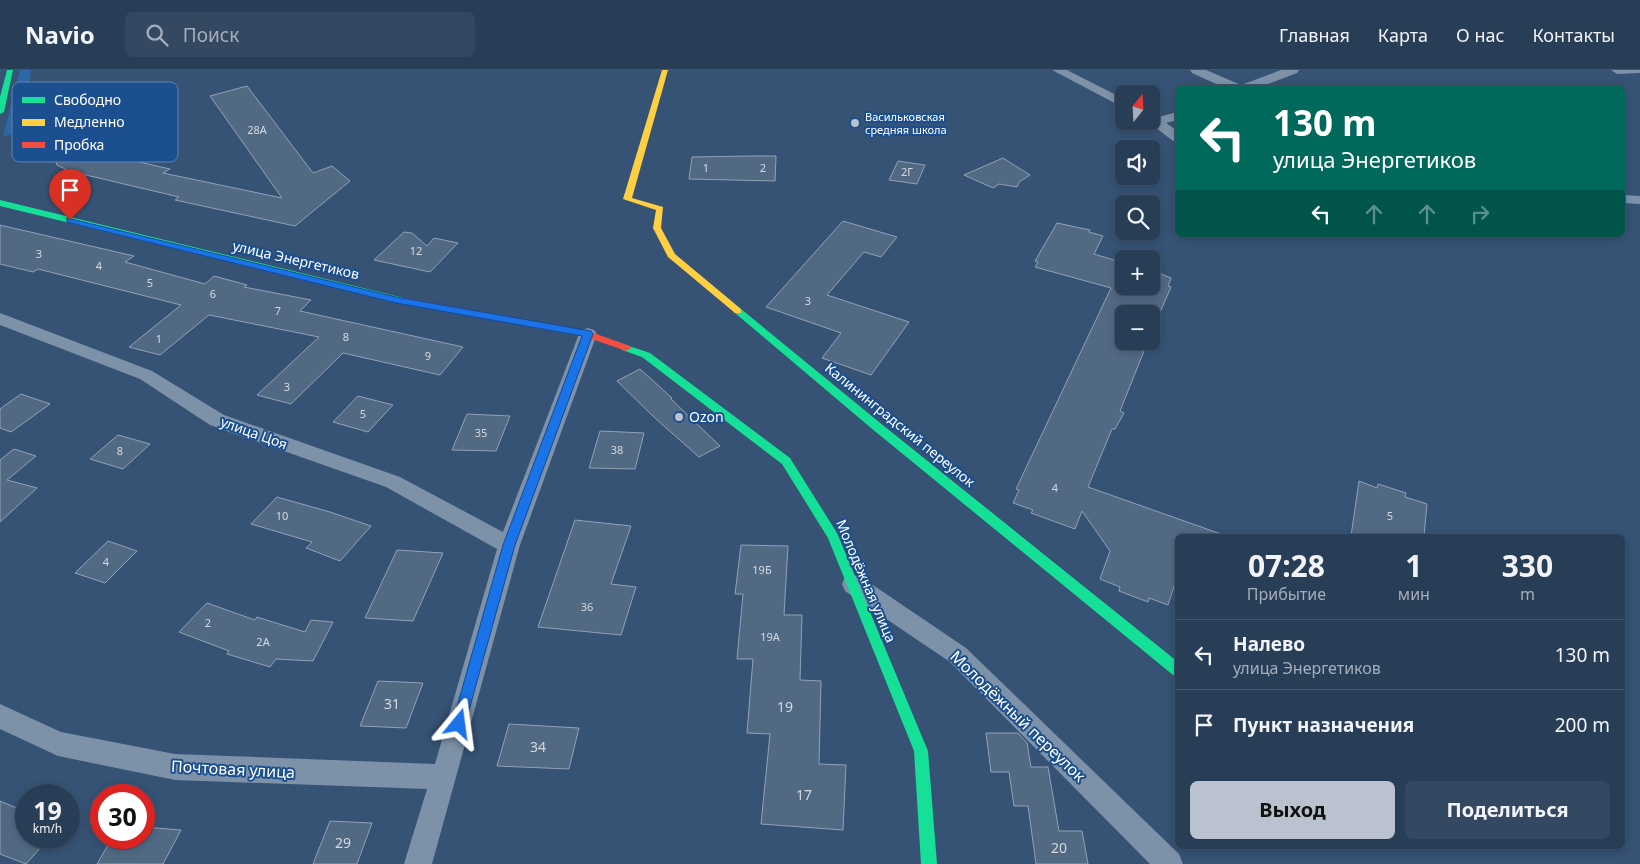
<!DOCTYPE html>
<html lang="ru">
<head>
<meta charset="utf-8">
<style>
	body { margin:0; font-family:"Noto Sans",sans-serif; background:#344961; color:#f1f3f6; height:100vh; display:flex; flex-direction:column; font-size:19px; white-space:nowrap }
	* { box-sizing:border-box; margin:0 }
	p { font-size:16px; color:#a5aeba }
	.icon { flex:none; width:28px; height:28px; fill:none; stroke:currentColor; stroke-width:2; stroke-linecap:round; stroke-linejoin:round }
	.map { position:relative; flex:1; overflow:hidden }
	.panel { position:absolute; left:1175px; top:464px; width:450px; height:315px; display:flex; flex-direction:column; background:#283e57; border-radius:8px; box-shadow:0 2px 8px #0003,0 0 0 1px #44576d }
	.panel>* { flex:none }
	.hud { position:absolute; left:1175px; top:15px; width:450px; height:152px; border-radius:8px; box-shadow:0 2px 8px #0003,0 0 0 1px #44576d; background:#00695c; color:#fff; overflow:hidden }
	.needle { width:32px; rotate:18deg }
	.tools { position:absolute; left:1115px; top:15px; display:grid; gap:10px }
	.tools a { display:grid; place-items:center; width:45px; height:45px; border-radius:8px; background:#283e57; box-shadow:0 2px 8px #0003,0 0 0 1px #44576d; font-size:25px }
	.speed { position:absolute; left:15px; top:714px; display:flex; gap:10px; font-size:25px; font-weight:700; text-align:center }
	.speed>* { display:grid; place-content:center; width:65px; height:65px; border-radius:50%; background:#283e57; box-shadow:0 2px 8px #0003,0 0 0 1px #44576d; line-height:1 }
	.speed small { font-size:12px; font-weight:400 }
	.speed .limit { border:8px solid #d22; background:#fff; color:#111 }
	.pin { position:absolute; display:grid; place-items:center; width:42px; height:42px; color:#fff; margin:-51px -21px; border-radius:50% 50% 50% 0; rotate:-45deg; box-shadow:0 0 5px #0007 }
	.pin .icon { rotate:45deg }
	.me { position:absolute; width:55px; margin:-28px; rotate:16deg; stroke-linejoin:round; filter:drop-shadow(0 0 4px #0008) }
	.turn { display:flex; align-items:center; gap:18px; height:105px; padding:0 15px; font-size:22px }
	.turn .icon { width:65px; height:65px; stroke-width:2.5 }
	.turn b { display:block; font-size:35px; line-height:42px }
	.lanes { display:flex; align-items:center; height:48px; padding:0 15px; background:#0003; justify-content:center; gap:25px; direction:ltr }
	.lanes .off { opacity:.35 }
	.eta { display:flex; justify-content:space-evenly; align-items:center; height:85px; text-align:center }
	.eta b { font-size:30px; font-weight:700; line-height:35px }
	.primary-button { display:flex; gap:10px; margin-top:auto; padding:10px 15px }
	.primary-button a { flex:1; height:58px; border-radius:8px; background:#b9c2ce; color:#111; font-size:20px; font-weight:700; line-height:58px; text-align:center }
	.primary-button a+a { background:#344961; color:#f1f3f6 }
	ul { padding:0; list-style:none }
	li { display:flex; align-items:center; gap:15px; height:70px; padding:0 15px; border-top:1px solid #44576d }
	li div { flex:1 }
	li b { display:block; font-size:19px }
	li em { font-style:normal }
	header { display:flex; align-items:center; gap:30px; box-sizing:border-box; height:70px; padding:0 25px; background:#283e57; border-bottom:1px solid #44576d }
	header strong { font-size:24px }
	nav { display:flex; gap:28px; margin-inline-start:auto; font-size:18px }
	.search { width:350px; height:45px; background:#344961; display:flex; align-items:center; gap:12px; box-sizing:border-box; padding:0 18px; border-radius:8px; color:#a5aeba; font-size:19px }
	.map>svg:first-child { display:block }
</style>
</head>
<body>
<header>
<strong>Navio</strong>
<div class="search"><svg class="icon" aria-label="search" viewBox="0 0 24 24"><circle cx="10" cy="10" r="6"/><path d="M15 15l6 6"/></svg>Поиск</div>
<nav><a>Главная</a><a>Карта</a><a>О нас</a><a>Контакты</a></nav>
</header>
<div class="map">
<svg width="1640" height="794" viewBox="0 0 1640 794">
	<rect width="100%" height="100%" fill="#365274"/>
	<!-- green -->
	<path fill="#2f66a5" d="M20,0H31C29,18 29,67 3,66Z"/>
	<!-- building -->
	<g fill="#526984" stroke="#92a2b6">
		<polygon points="247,16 313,103 332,96 350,111 295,156 175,130 179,127 69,101 57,95 48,73 89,62 100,83 170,99 163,103 282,128 210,26"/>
		<polygon points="750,86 776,86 775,111 689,109 692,87"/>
		<polygon points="1003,88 1030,105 1019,112 1017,117 999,114 993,118 964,105"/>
		<polygon points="898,91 925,95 917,114 889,110"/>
		<polygon points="843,151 897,167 881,187 864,182 827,225 909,252 871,305 822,288 841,263 766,237"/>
		<polygon points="1057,153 1090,160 1089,162 1103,166 1094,184 1124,193 1124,216 1151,216 1151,200 1171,208 1168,216 1171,217 1151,263 1151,244 1124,244 1124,271 1148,271 1120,341 1124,343 1115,359 1112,359 1088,417 1221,464 1221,466 1178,466 1178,504 1168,535 1149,528 1148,532 1119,521 1120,517 1100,509 1110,481 1082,441 1075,459 1031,443 1033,440 1013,433 1019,420 1016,419 1111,218 1035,197 1038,192 1035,191"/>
		<polygon points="0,155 134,186 125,192 205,214 214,206 247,215 244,217 311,230 300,241 463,277 440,305 343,283 291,334 257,325 319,267 209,245 160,285 129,277 181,235 38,199 33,202 0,194"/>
		<polygon points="404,162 412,163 427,176 434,168 458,173 430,202 374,190"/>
		<polygon points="640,299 672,328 671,329 720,376 699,387 656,349 617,311"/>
		<polygon points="21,324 50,334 11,362 0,358 0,339"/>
		<polygon points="358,326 393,335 368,362 333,352"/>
		<polygon points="467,344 510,346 496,381 452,380"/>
		<polygon points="600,361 644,363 635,399 589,398"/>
		<polygon points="118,365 150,374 123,399 90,389"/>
		<polygon points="14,379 36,386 7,410 37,418 0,452 0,390"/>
		<polygon points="1359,411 1377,418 1378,414 1406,423 1405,427 1427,434 1424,466 1351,466"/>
		<polygon points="277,427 330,442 371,456 340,491 306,478 312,472 251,454"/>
		<polygon points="575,450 631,456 611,514 636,517 621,565 538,557"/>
		<polygon points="108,471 137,481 105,513 75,503"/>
		<polygon points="741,475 788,476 784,545 802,545 800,610 821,611 819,694 846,695 843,760 761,754 770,664 747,663 753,589 737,589 743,524 735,524"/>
		<polygon points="397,480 443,483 413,551 365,548"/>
		<polygon points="207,533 255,550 257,547 305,562 311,550 333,552 313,591 276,589 270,597 227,584 229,581 179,562"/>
		<polygon points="378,611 423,613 406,658 360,656"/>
		<polygon points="509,654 579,658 569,699 497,696"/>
		<polygon points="986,663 1018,663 1027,673 1031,697 1048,697 1059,761 1082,761 1088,794 1036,794 1028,736 1014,736 1009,702 991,702"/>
		<polygon points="0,731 26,742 26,768 49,768 26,794 0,784"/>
		<polygon points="330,751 372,753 357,794 313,794"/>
		<polygon points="144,757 181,760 163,794 97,794 112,768 144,768"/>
	</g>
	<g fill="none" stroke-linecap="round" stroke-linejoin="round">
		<!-- street -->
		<g fill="#7d92a8" fill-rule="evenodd">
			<polygon points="1052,0 1067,0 1124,29 1124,38"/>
			<polygon points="1190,0 1206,0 1241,15 1281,0 1299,0 1297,3 1257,18 1225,18 1192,3"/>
			<polygon points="1611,0 1640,0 1640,3 1617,4"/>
			<polygon points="1178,42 1178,50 1166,53 1178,61 1178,72 1173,71 1147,51 1151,51 1151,44 1158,47"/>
			<polygon points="1622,125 1640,126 1640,134 1622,133"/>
			<polygon points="0,243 152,301 224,345 400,407 503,462 579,264 582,260 588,258 594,260 597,264 520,475 432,794 404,794 427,719 175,710 58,686 0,659 0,634 61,662 175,684 435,694 497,479 386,417 210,355 140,309 0,255"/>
			<polygon points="853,505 861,507 966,578 1179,784 1183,794 1150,794 950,592 845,521 842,514 845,507"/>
		</g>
		<!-- fast -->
		<g fill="#16e098" fill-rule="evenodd">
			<polygon points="7,0 13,0 4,42 0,44 0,27"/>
			<polygon points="0,130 404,228 409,231 404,234 0,136"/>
			<polygon points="738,238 741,239 879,352 1178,592 1178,607 1173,605 871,358 735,243 733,241"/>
			<polygon points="626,275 650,283 790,388 837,463 928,681 937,794 921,794 914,681 828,468 782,394 642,287 622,280 621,278"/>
		</g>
		<!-- slow -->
		<polygon fill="#ffcf43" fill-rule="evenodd" points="662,0 668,0 632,128 663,137 661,158 675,184 741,239 741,243 735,243 668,187 653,158 656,140 623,129"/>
		<!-- jam -->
		<polygon fill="#f24e42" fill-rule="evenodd" points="404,228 588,261 630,276 631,278 626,281 586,267 401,233 399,231"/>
	</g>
	<!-- route -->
	<polygon fill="#1a73e8" stroke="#114b97" points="67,148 396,227 591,261 593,264 515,475 464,658 459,660 454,658 452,654 503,475 582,266 396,233 67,152"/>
	<!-- markers -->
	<g fill="#b9c2ce" stroke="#1b4f8f" stroke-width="2">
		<circle cx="855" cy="53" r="5"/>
		<circle cx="679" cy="347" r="5"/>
	</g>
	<g text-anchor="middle" stroke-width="4" stroke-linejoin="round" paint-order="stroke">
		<!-- far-poi labels -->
		<g font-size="11" fill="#fff" stroke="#1b4f8f" text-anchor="start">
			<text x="865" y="51">Васильковская<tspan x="865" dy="13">средняя школа</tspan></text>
		</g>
		<!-- number labels -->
		<g font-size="11" fill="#d4dae0">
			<text x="257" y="64">28А</text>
			<text x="706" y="102">1</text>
			<text x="763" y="102">2</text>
			<text x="907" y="106">2Г</text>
			<text x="416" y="185">12</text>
			<text x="39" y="188">3</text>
			<text x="99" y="200">4</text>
			<text x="150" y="217">5</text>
			<text x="213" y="228">6</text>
			<text x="808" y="235">3</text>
			<text x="278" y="245">7</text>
			<text x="346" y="271">8</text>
			<text x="159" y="273">1</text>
			<text x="428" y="290">9</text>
			<text x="287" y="321">3</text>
			<text x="363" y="348">5</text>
			<text x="481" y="367">35</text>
			<text x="617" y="384">38</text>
			<text x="120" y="385">8</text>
			<text x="1055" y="422">4</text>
			<text x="282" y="450">10</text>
			<text x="1390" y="450">5</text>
			<text x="106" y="496">4</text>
			<text x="762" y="504">19Б</text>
			<text x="587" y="541">36</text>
			<text x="208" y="557">2</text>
			<text x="770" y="571">19А</text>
			<text x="263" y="576">2А</text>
		</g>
		<!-- street labels -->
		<g font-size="14" fill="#fff" stroke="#1b4f8f">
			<text transform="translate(296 190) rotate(13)" y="5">улица Энергетиков</text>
			<text transform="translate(900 355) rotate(39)" y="5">Калининградский переулок</text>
			<text transform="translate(254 363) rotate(20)" y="5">улица Цоя</text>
			<text transform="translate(866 511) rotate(67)" y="5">Молодёжная улица</text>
		</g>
		<!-- poi labels -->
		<g font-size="14" fill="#fff" stroke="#1b4f8f" text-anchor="start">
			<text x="689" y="352">Ozon</text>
		</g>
		<!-- near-number labels -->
		<g font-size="14" fill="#d4dae0">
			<text x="392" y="639">31</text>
			<text x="785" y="642">19</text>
			<text x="538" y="682">34</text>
			<text x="804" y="730">17</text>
			<text x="343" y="778">29</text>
			<text x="1059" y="783">20</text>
		</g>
		<!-- near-street labels -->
		<g font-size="16" fill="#fff" stroke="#1b4f8f">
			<text transform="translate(1018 646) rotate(44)" y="6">Молодёжный переулок</text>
			<text transform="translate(233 699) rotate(3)" y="6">Почтовая улица</text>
		</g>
	</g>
	<!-- legend -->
	<rect x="12" y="12" width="166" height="80" rx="8" fill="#1b4f8f" stroke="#5f84b1" stroke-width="1"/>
	<rect x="22" y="27" width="23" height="6" fill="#16e098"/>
	<rect x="22" y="49" width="23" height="7" fill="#ffcf43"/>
	<rect x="22" y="72" width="23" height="6" fill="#f24e42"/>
	<g font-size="14" fill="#fff">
		<text x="54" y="35">Свободно</text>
		<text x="54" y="57">Медленно</text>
		<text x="54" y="80">Пробка</text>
	</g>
</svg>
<div class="tools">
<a><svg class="needle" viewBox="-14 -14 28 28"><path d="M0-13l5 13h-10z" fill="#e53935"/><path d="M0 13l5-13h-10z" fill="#a5aeba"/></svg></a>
<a><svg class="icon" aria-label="sound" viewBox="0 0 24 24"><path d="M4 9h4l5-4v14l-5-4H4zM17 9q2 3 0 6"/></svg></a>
<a><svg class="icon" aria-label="search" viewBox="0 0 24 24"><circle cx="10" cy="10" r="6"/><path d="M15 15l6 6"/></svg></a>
<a>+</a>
<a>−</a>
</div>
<div class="speed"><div>19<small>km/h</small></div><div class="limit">30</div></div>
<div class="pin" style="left:70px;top:150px;background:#d93025"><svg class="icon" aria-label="arrive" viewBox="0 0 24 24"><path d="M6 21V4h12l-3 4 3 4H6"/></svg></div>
<svg class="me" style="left:459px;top:654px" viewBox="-20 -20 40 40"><path d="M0-17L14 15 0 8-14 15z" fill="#1a73e8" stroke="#fff" stroke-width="4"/></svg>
<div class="hud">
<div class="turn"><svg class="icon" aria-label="left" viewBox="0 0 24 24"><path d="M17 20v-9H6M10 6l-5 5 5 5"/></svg><div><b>130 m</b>улица Энергетиков</div></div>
<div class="lanes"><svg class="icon" aria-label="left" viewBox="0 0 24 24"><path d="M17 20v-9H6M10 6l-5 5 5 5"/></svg><svg class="icon off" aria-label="ahead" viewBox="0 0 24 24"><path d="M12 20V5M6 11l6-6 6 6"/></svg><svg class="icon off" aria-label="ahead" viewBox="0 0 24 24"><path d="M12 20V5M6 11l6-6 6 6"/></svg><svg class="icon off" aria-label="right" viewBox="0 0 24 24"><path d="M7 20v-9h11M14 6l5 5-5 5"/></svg></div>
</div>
<section class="panel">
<div class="eta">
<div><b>07:28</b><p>Прибытие</p></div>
<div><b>1</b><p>мин</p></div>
<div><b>330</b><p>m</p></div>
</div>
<ul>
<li><svg class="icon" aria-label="left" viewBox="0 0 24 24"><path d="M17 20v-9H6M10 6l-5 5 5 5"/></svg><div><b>Налево</b><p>улица Энергетиков</p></div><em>130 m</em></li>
<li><svg class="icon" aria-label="arrive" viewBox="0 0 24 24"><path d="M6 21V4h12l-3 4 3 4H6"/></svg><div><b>Пункт назначения</b></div><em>200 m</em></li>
</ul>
<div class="primary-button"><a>Выход</a><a>Поделиться</a></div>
</section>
</div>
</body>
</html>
